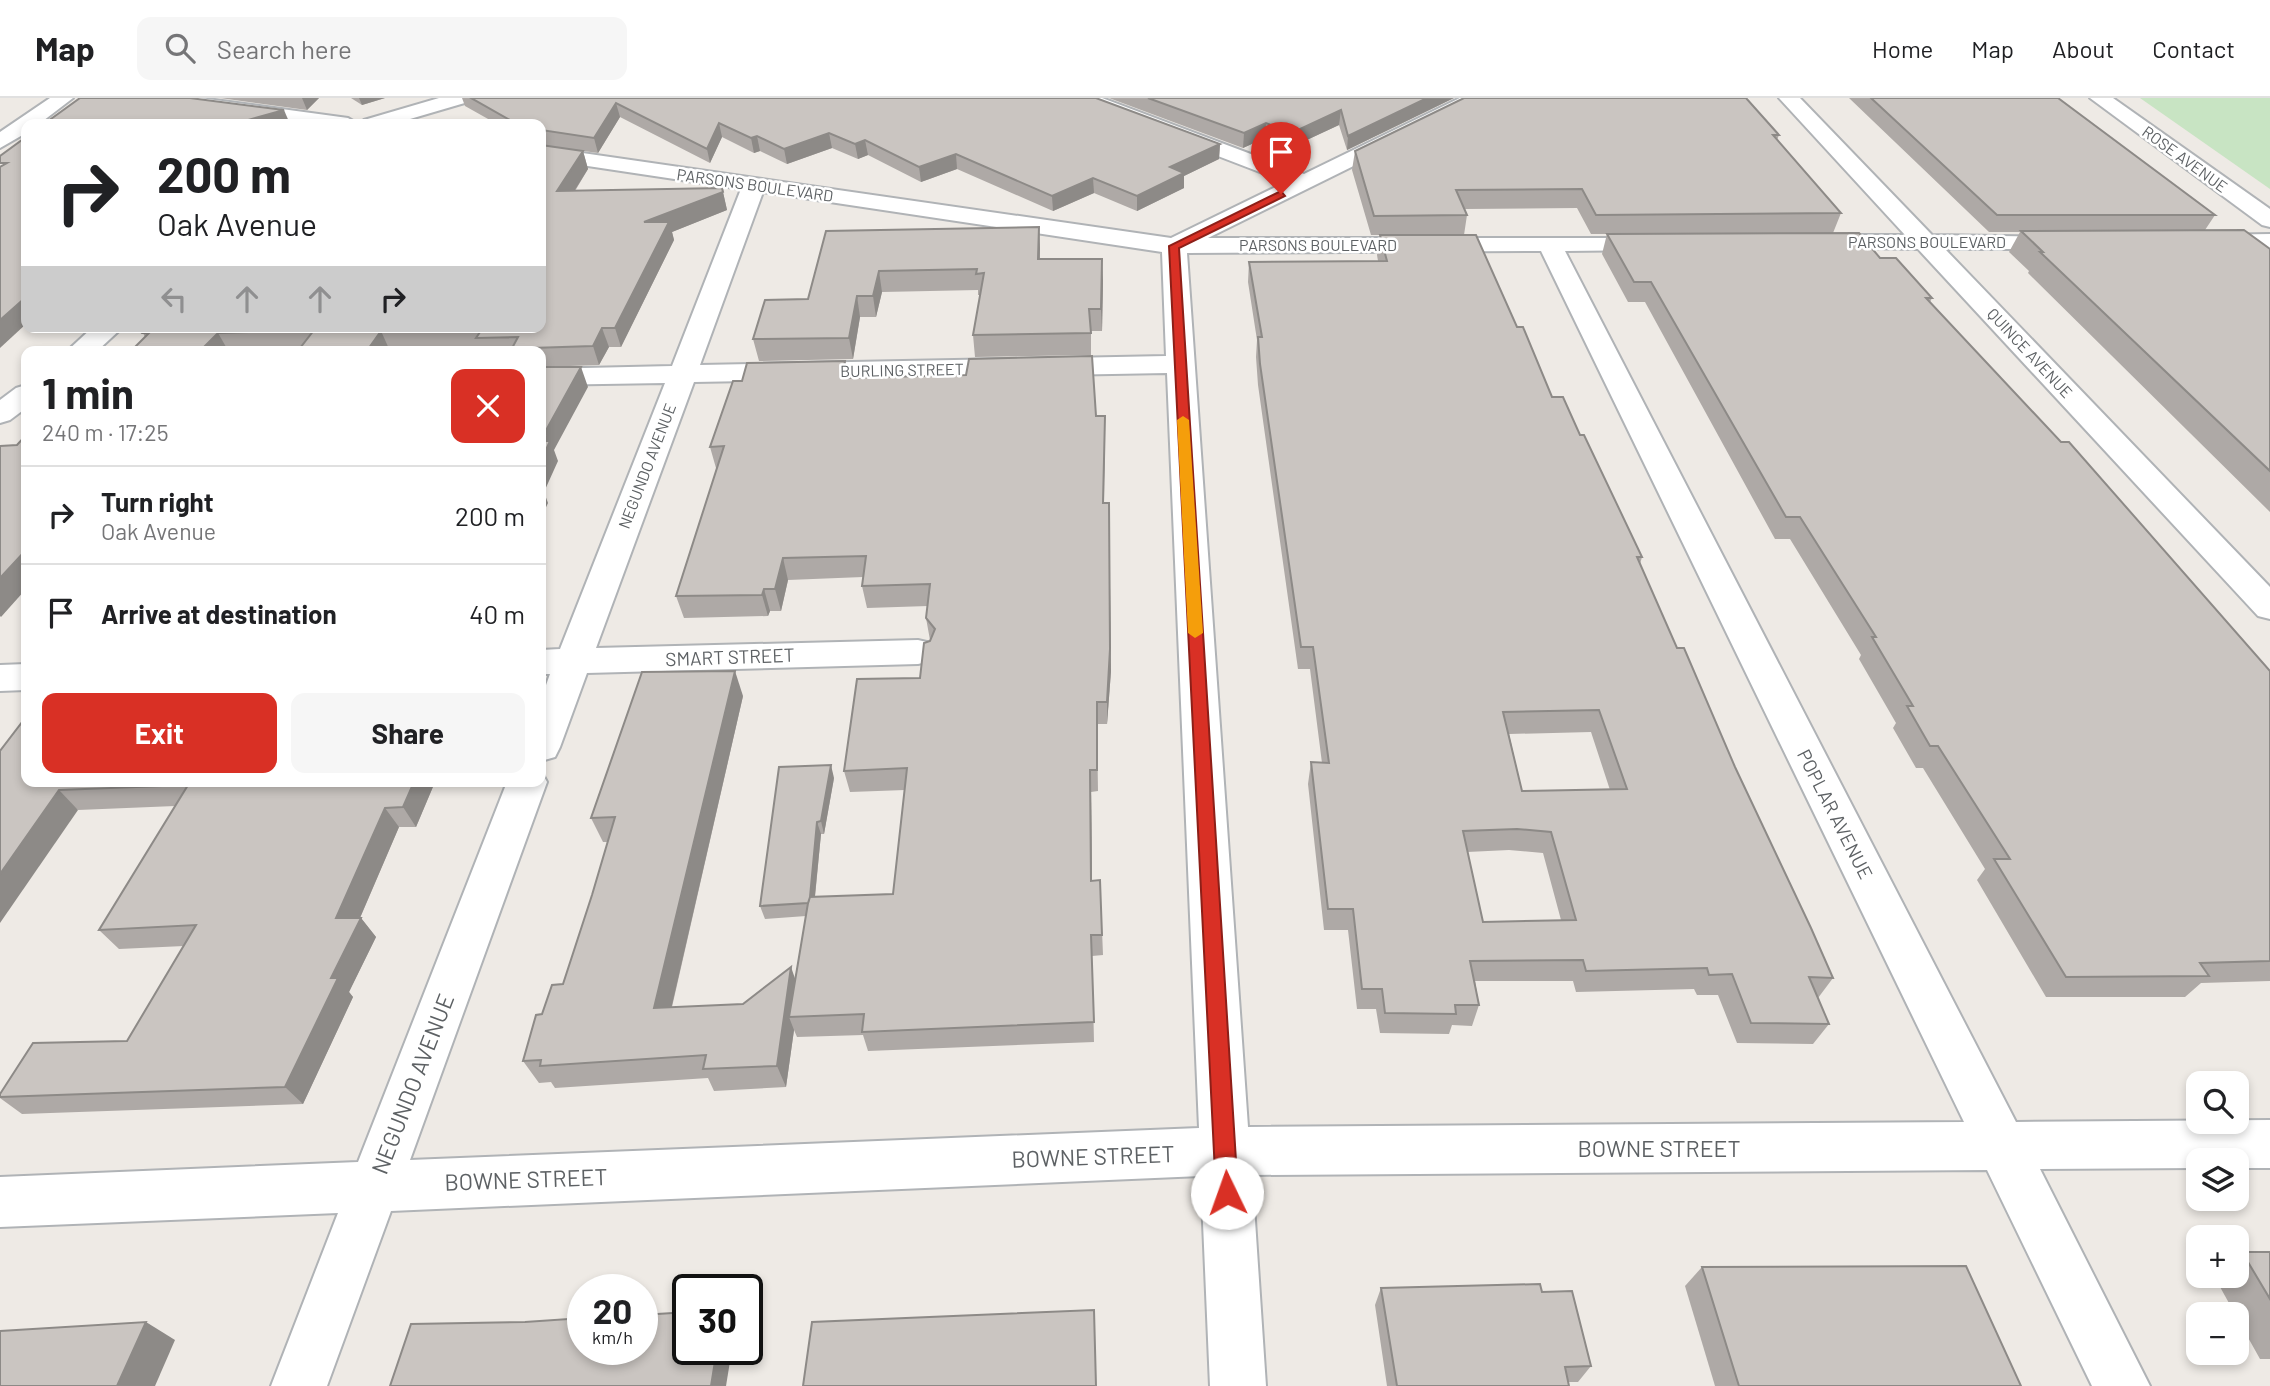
<!DOCTYPE html>
<html lang="en">
<head>
<meta charset="utf-8">
<style>
	body { margin:0; font-family:Barlow,sans-serif; background:#f6f6f6; color:#202124; height:100vh; display:flex; flex-direction:column; font-size:26px; white-space:nowrap }
	* { box-sizing:border-box; margin:0 }
	p { font-size:23px; color:#757577 }
	.icon { flex:none; width:38px; height:38px; fill:none; stroke:currentColor; stroke-width:2; stroke-linecap:round; stroke-linejoin:round }
	.map { position:relative; flex:1; overflow:hidden }
	.details { position:absolute; left:21px; top:248px; width:525px; height:441px; display:flex; flex-direction:column; background:#fff; border-radius:14px; box-shadow:0 4px 10px #0003 }
	.details>* { flex:none }
	.guide { position:absolute; left:21px; top:21px; width:525px; height:214px; border-radius:14px; box-shadow:0 4px 10px #0003; background:#fff; color:#202124; overflow:hidden }
	.buttons { position:absolute; left:2186px; top:973px; display:grid; gap:14px }
	.buttons a { display:grid; place-items:center; width:63px; height:63px; border-radius:14px; background:#fff; box-shadow:0 4px 10px #0003; font-size:35px }
	.speed { position:absolute; left:567px; top:1176px; display:flex; gap:14px; font-size:35px; font-weight:700; text-align:center }
	.speed>* { display:grid; place-content:center; width:91px; height:91px; border-radius:50%; background:#fff; box-shadow:0 4px 10px #0003; line-height:1 }
	.speed small { font-size:18px; font-weight:400 }
	.speed .limit { border:4px solid #111; border-radius:10px; background:#fff; color:#111 }
	.pin { position:absolute; display:grid; place-items:center; width:60px; height:60px; color:#fff; margin:-72px -30px; border-radius:50% 50% 50% 0; rotate:-45deg; box-shadow:0 0 7px #0007 }
	.pin .icon { rotate:45deg }
	.me { position:absolute; width:77px; margin:-38px; rotate:357deg; stroke-linejoin:round; filter:drop-shadow(0 0 5px #0008) }
	.turn { display:flex; align-items:center; gap:24px; height:147px; padding:0 21px; font-size:32px }
	.turn .icon { width:91px; height:91px; stroke-width:2.5 }
	.turn b { display:block; font-size:49px; line-height:60px }
	.lanes { display:flex; align-items:center; height:66px; padding:0 21px; background:#0003; justify-content:center; gap:35px; direction:ltr }
	.lanes .off { opacity:.35 }
	.round { display:grid; place-items:center; flex:none; width:74px; height:74px; border-radius:14px; background:#f6f6f6 }
	.overview { display:flex; align-items:center; justify-content:space-between; height:119px; padding:0 21px }
	h1 { font-size:42px; font-weight:700; line-height:52px }
	.primary-button { display:flex; gap:14px; margin-top:auto; padding:14px 21px }
	.primary-button a { flex:1; height:80px; border-radius:14px; background:#d93025; color:#fff; font-size:28px; font-weight:700; line-height:80px; text-align:center }
	.primary-button a+a { background:#f6f6f6; color:#202124 }
	ul { padding:0; list-style:none }
	li { display:flex; align-items:center; gap:21px; height:98px; padding:0 21px; border-top:2px solid #e0e0e0 }
	li div { flex:1 }
	li b { display:block; font-size:26px }
	li em { font-style:normal }
	header { display:flex; align-items:center; gap:42px; box-sizing:border-box; height:98px; padding:0 35px; background:#fff; border-bottom:2px solid #e0e0e0 }
	header strong { font-size:33px }
	nav { display:flex; gap:38px; margin-inline-start:auto; font-size:24px }
	.search { width:490px; height:63px; background:#f6f6f6; display:flex; align-items:center; gap:18px; box-sizing:border-box; padding:0 24px; border-radius:14px; color:#757577; font-size:26px }
	.map>svg:first-child { display:block }
</style>
</head>
<body>
<header>
<strong>Map</strong>
<div class="search"><svg class="icon" aria-label="search" viewBox="0 0 24 24"><circle cx="10" cy="10" r="6"/><path d="M15 15l6 6"/></svg>Search here</div>
<nav><a>Home</a><a>Map</a><a>About</a><a>Contact</a></nav>
</header>
<div class="map">
<svg width="2270" height="1288" viewBox="0 0 2270 1288">
	<rect width="100%" height="100%" fill="#eeeae5"/>
	<!-- green -->
	<polygon fill="#c8e4c3" points="2140,0 2270,0 2270,91"/>
	<g fill="none" stroke-linecap="round" stroke-linejoin="round">
		<defs>
			<g id="street">
				<polygon points="50,0 73,0 39,26 26,26 26,35 0,50 0,34"/>
				<polygon points="145,0 200,0 348,20 358,26 304,26 155,6"/>
				<polygon points="439,0 471,0 468,4 393,26 361,26 364,22"/>
				<path d="M1074,0H1102L1304,76L1460,0H1486L1483,4L1208,140H1664L1667,145L1664,150L1655,152L1565,153L2016,1024L2270,1022V1070H2236V1062H2198V1070L2040,1071L2150,1288H2092L1987,1072L1252,1077L1266,1288H1210L1201,1078L391,1113L327,1288H271L338,1115L0,1129V1079L358,1064L507,684H541V673L547,684L410,1062L1199,1030L1167,275L694,284L596,550L918,542L931,545L936,554L931,563L918,566L587,575L560,649L555,659L541,663V601L550,576H541V552L560,551L665,285L541,287V271L672,268L741,91L541,61V49L1171,140L1286,84L1077,4ZM763,94L1162,154L1166,258L700,267ZM1541,153L1964,1024L1248,1029L1187,155Z"/>
				<polygon points="1779,0 1800,0 1932,137 2077,139 2080,144 2077,149 2068,151 1945,151 2270,489 2270,521 2258,518 1918,151 1805,149 1802,144 1805,139 1814,137 1905,137"/>
				<polygon points="2090,0 2113,0 2270,111 2270,129 2262,127"/>
				<polygon points="2270,136 2270,150 2209,151 2200,149 2197,144 2200,139 2209,137"/>
				<polygon points="93,229 123,229 96,254 66,254"/>
				<polygon points="26,287 26,310 10,322 0,325 0,302 16,290"/>
				<polygon points="26,566 26,592 0,593 0,567"/>
			</g>
		</defs>
		<!-- street casing -->
		<use href="#street" stroke="#b0b3b6" stroke-width="4"/>
		<!-- street -->
		<use href="#street" fill="#fff" fill-rule="evenodd"/>
	</g>
	<!-- wall -->
	<g fill="#aea9a6" fill-rule="evenodd">
		<polygon points="220,0 319,0 307,12"/>
		<polygon points="351,0 385,0 362,7"/>
		<polygon points="462,0 1096,0 1220,46 1219,61 1184,78 1184,90 1137,113 1094,95 1053,113 957,71 921,84 868,57 858,61 832,50 787,66 760,53 754,55 722,39 710,65 620,19 598,55 541,47 541,26 497,26 465,8"/>
		<polygon points="1109,0 1454,0 1347,52 1339,27 1296,47 1286,48 1265,40 1243,50"/>
		<polygon points="1849,0 2058,0 2215,117 2205,132 2270,151 2270,414 2028,175 2029,173 2009,154 2020,134 1989,134"/>
		<path d="M1779,37L1777,42L1841,115L1833,135L1880,160L1932,200L1930,204L2270,573V883L2201,885L2185,899H2046L1977,782L1985,771L1923,670H1916L1893,630L1896,625L1859,561L1861,557L1790,441H1775L1645,204H1628L1602,156L1607,136H1591L1577,110L1465,111L1467,117L1464,137L1517,229L1552,299L1580,337L1642,459L1640,466L1677,550L1735,669L1833,880L1818,900L1829,926L1813,946L1737,945L1718,897H1697L1694,891L1576,894L1573,883H1475L1479,907L1472,928L1452,927L1449,936L1380,935L1376,911H1357L1348,832H1324L1308,686L1311,664L1322,665L1310,571H1298L1258,287L1256,259L1257,242L1248,184L1249,164L1378,163L1377,157L1380,137H1371L1352,72L1355,53ZM1591,634L1610,692L1522,693L1509,636ZM1509,752L1543,755L1561,822L1483,824L1467,754Z"/>
		<polygon points="583,53 588,71 575,93 722,90 727,112 672,134 674,142 621,249 609,249 599,267 541,269 541,254 482,254 481,251 390,253 389,254 297,254 298,252 231,254 130,254 145,239 143,235"/>
		<polygon points="1039,129 1040,161 1103,182 1102,233 1091,233 1091,257 975,259 973,237 980,197 978,197 978,192 882,194 876,219 860,219 853,261 759,263 753,241 808,201 826,133"/>
		<polygon points="845,263 848,280 1096,318 1105,318 1104,405 1111,573 1107,626 1097,626 1098,693 1091,694 1092,782 1100,782 1103,857 1092,858 1094,944 868,953 863,937 797,939 794,932 786,989 714,993 708,980 555,990 551,984 539,985 523,963 542,916 563,886 592,797 608,744 603,744 591,720 743,598 672,909 743,906 795,881 806,818 765,821 760,808 834,680 824,736 821,736 815,799 893,796 905,692 850,694 844,673 920,580 930,542 926,520 928,508 867,510 862,488 863,479 788,482 781,513 770,513 768,518 684,520 676,498 717,370 716,370 710,349 742,283"/>
		<polygon points="0,653 435,684 416,729 399,729 360,820 361,820 376,839 349,894 353,899 303,1006 22,1016 0,1000 0,996 127,943 184,848 119,851 99,832 175,708 78,712"/>
		<polygon points="2242,1154 2270,1154 2270,1261 2260,1261 2236,1218 2236,1216 2235,1216 2214,1178 2236,1178 2236,1157"/>
		<polygon points="1702,1169 2021,1288 1715,1288 1685,1188"/>
		<polygon points="1381,1190 1542,1194 1591,1268 1578,1284 1568,1284 1569,1288 1387,1288 1375,1207"/>
	</g>
	<!-- shaded-wall -->
	<g fill="#8d8a87">
		<polygon points="302,0 319,0 307,12"/>
		<polygon points="359,0 385,0 362,7"/>
		<polygon points="1427,0 1454,0 1347,52 1348,38"/>
		<polygon points="616,5 620,19 598,55 594,40"/>
		<polygon points="284,12 290,26 234,26"/>
		<polygon points="1341,12 1339,27 1296,47 1298,32"/>
		<polygon points="719,25 722,39 710,65 707,51"/>
		<polygon points="1266,25 1265,40 1243,50 1244,35"/>
		<polygon points="829,35 832,50 787,66 784,51"/>
		<polygon points="757,38 760,53 754,55 751,40"/>
		<polygon points="865,42 868,57 858,61 855,46"/>
		<polygon points="1220,46 1219,61 1184,78 1184,90 1137,113 1137,98 1170,69"/>
		<polygon points="583,53 588,71 563,111 557,93"/>
		<polygon points="956,56 957,71 921,84 919,69"/>
		<polygon points="1093,80 1094,95 1053,113 1052,98"/>
		<polygon points="723,94 727,112 672,134 674,142 621,249 615,230 644,124"/>
		<polygon points="1039,129 1040,150 1039,182 1038,161"/>
		<polygon points="1102,161 1103,182 1102,233 1101,211"/>
		<polygon points="879,173 882,194 876,219 873,198"/>
		<polygon points="857,198 860,219 853,261 849,240"/>
		<polygon points="26,199 26,226 0,250 0,222"/>
		<polygon points="602,230 609,249 599,267 593,248"/>
		<polygon points="381,233 390,253 389,254 366,254"/>
		<polygon points="218,235 229,254 199,254"/>
		<polygon points="845,263 849,284 842,280"/>
		<polygon points="581,269 588,289 554,352 558,363 544,394 548,405 541,420 541,363 544,343 544,336"/>
		<polygon points="1105,318 1105,339 1103,426 1103,405"/>
		<polygon points="1109,405 1111,573 1107,626 1107,604"/>
		<polygon points="26,452 26,491 1,519 0,518 0,480"/>
		<polygon points="783,460 788,482 781,513 775,491"/>
		<polygon points="764,491 770,513 768,518 762,497"/>
		<polygon points="735,573 743,598 666,933 654,910"/>
		<polygon points="831,667 834,680 824,736 821,723"/>
		<polygon points="1090,672 1091,694 1092,803 1091,783"/>
		<polygon points="414,684 435,684 416,729 403,709"/>
		<polygon points="59,692 78,712 0,825 0,776"/>
		<polygon points="385,710 399,729 353,836 361,820 376,839 349,894 353,899 303,1006 285,989 336,820"/>
		<polygon points="817,724 821,736 813,817 809,805"/>
		<polygon points="791,869 799,892 789,919 794,932 786,989 777,968"/>
		<polygon points="146,1224 175,1242 155,1288 117,1288"/>
		<polygon points="717,1251 732,1251 726,1288 711,1288"/>
	</g>
	<!-- building -->
	<g fill="#cac5c1" stroke="#8d8a87" stroke-width="2" fill-rule="evenodd">
		<polygon points="80,0 190,0 284,12 234,26 44,26"/>
		<polygon points="471,0 1096,0 1220,46 1170,69 1184,75 1137,98 1093,80 1052,98 956,56 919,69 865,42 855,46 829,35 784,51 757,38 751,40 719,25 707,51 616,5 594,40 541,32 541,26 517,26"/>
		<polygon points="1148,0 1427,0 1348,38 1341,12 1298,32 1287,33 1266,25 1244,35"/>
		<polygon points="1464,0 1746,0 1779,37 1773,37 1841,115 1596,117 1582,91 1456,92 1467,117 1374,118 1355,53"/>
		<polygon points="1871,0 2058,0 2215,117 1997,117"/>
		<polygon points="26,39 26,199 0,222 0,69 7,65 0,65 0,58"/>
		<polygon points="541,47 583,53 557,93 722,90 723,94 644,124 669,124 615,230 602,230 593,248 532,250 532,254 510,254 518,239 476,240 482,231 381,233 366,254 297,254 314,232 218,235 199,254 130,254 149,235 143,235 149,229 541,229"/>
		<polygon points="1039,129 1038,161 1102,161 1101,211 1089,211 1091,235 973,237 984,175 976,176 977,171 879,173 873,198 857,198 849,240 753,241 765,202 808,201 826,133"/>
		<polygon points="2244,132 2270,151 2270,373 2040,154 2043,154 2021,133"/>
		<polygon points="1859,135 1880,160 1896,160 1932,200 1926,200 2061,344 2069,344 2270,573 2270,863 2200,865 2209,878 2066,879 1994,761 2010,761 1938,648 1930,648 1907,608 1913,608 1872,539 1876,539 1800,419 1786,419 1651,184 1634,184 1607,136"/>
		<path d="M1380,137H1476L1517,229H1523L1552,299H1563L1580,337H1584L1642,459H1637L1677,550H1684L1735,669L1811,830L1833,880L1809,879L1829,926L1751,925L1732,876L1709,877L1707,870L1586,873L1583,862L1470,863L1479,907H1455L1456,916L1385,915L1382,891H1362L1353,811H1328L1311,664L1329,665L1313,549H1301L1260,266L1258,239H1262L1249,164L1387,163ZM1599,612L1627,691L1522,693L1503,614ZM1517,731L1551,734L1576,822L1483,824L1463,733Z"/>
		<polygon points="1092,258 1096,318 1105,318 1103,405 1109,405 1110,551 1107,604 1097,604 1097,672 1090,672 1091,783 1100,782 1102,837 1091,837 1094,924 862,934 864,916 789,919 809,799 893,796 907,670 844,673 857,581 920,580 924,545 930,543 935,531 926,520 930,486 862,488 866,458 783,460 775,491 764,491 762,497 676,498 724,348 710,349 733,283 742,283 747,265 845,263 842,280 966,277 969,261"/>
		<polygon points="541,269 581,269 544,336 548,336 544,343 550,343 541,363"/>
		<polygon points="26,337 26,452 0,480 0,348 17,347"/>
		<polygon points="735,573 654,910 743,906 791,869 777,968 703,971 706,957 540,968 541,962 523,963 536,917 542,916 552,887 563,886 592,797 615,719 591,720 642,574"/>
		<polygon points="26,619 26,684 414,684 403,709 385,710 336,820 361,820 331,880 338,880 285,989 0,999 0,996 33,945 127,943 196,827 99,832 188,687 59,692 0,776 0,653"/>
		<polygon points="831,667 821,723 817,724 810,799 808,805 760,808 779,669"/>
		<polygon points="2242,1154 2270,1154 2270,1201"/>
		<polygon points="1966,1168 2021,1288 1739,1288 1702,1169"/>
		<polygon points="1540,1186 1542,1194 1572,1193 1591,1268 1565,1269 1569,1288 1397,1288 1381,1190"/>
		<polygon points="1094,1212 1096,1288 803,1288 812,1224"/>
		<polygon points="688,1214 688,1251 717,1251 711,1288 390,1288 411,1226 525,1224 583,1220 583,1251 642,1251 642,1217"/>
		<polygon points="146,1224 117,1288 0,1288 0,1233"/>
	</g>
	<!-- route -->
	<polygon fill="#d93025" stroke="#8d1f18" stroke-width="2" points="1281,93 1285,98 1179,150 1238,1095 1234,1102 1227,1105 1219,1102 1216,1095 1169,148"/>
	<!-- slow -->
	<polygon fill="#f59e0b" points="1183,318 1189,322 1203,535 1195,540 1188,535 1177,322"/>
	<g text-anchor="middle" stroke-width="5" stroke-linejoin="round" paint-order="stroke">
		<!-- far-street labels -->
		<g font-size="16" fill="#5d6164" stroke="#fff">
			<text transform="translate(2185 61) rotate(36)" y="6">ROSE AVENUE</text>
			<text transform="translate(755 87) rotate(8)" y="6">PARSONS BOULEVARD</text>
			<text x="1927" y="150">PARSONS BOULEVARD</text>
			<text x="1318" y="153">PARSONS BOULEVARD</text>
			<text transform="translate(2030 255) rotate(47)" y="6">QUINCE AVENUE</text>
			<text transform="translate(902 272) rotate(-1)" y="6">BURLING STREET</text>
			<text transform="translate(647 368) rotate(-69)" y="6">NEGUNDO AVENUE</text>
		</g>
		<!-- street labels -->
		<g font-size="19" fill="#5d6164" stroke="#fff">
			<text transform="translate(730 559) rotate(-2)" y="7">SMART STREET</text>
			<text transform="translate(1835 716) rotate(63)" y="7">POPLAR AVENUE</text>
		</g>
		<!-- near-street labels -->
		<g font-size="23" fill="#5d6164" stroke="#fff">
			<text transform="translate(413 986) rotate(-69)" y="8">NEGUNDO AVENUE</text>
			<text x="1659" y="1059">BOWNE STREET</text>
			<text transform="translate(1093 1059) rotate(-2)" y="8">BOWNE STREET</text>
			<text transform="translate(526 1082) rotate(-2)" y="8">BOWNE STREET</text>
		</g>
	</g>
</svg>
<div class="buttons">
<a><svg class="icon" aria-label="search" viewBox="0 0 24 24"><circle cx="10" cy="10" r="6"/><path d="M15 15l6 6"/></svg></a>
<a><svg class="icon" aria-label="layers" viewBox="0 0 24 24"><path d="M12 4l9 5-9 5-9-5zM3 14l9 5 9-5"/></svg></a>
<a>+</a>
<a>−</a>
</div>
<div class="speed"><div>20<small>km/h</small></div><div class="limit">30</div></div>
<div class="pin" style="left:1281px;top:96px;background:#d93025"><svg class="icon" aria-label="arrive" viewBox="0 0 24 24"><path d="M6 21V4h12l-3 4 3 4H6"/></svg></div>
<svg class="me" style="left:1227px;top:1095px" viewBox="-20 -20 40 40"><circle r="19" fill="#fff"/><path d="M0-13L10 11 0 6-10 11z" fill="#d93025"/></svg>
<div class="guide">
<div class="turn"><svg class="icon" aria-label="right" viewBox="0 0 24 24"><path d="M7 20v-9h11M14 6l5 5-5 5"/></svg><div><b>200 m</b>Oak Avenue</div></div>
<div class="lanes"><svg class="icon off" aria-label="left" viewBox="0 0 24 24"><path d="M17 20v-9H6M10 6l-5 5 5 5"/></svg><svg class="icon off" aria-label="ahead" viewBox="0 0 24 24"><path d="M12 20V5M6 11l6-6 6 6"/></svg><svg class="icon off" aria-label="ahead" viewBox="0 0 24 24"><path d="M12 20V5M6 11l6-6 6 6"/></svg><svg class="icon" aria-label="right" viewBox="0 0 24 24"><path d="M7 20v-9h11M14 6l5 5-5 5"/></svg></div>
</div>
<section class="details">
<div class="overview"><div><h1>1 min</h1><p>240 m · 17:25</p></div><a class="round" style="background:#d93025;color:#fff"><svg class="icon" aria-label="close" viewBox="0 0 24 24"><path d="M6 6l12 12M18 6L6 18"/></svg></a></div>
<ul>
<li><svg class="icon" aria-label="right" viewBox="0 0 24 24"><path d="M7 20v-9h11M14 6l5 5-5 5"/></svg><div><b>Turn right</b><p>Oak Avenue</p></div><em>200 m</em></li>
<li><svg class="icon" aria-label="arrive" viewBox="0 0 24 24"><path d="M6 21V4h12l-3 4 3 4H6"/></svg><div><b>Arrive at destination</b></div><em>40 m</em></li>
</ul>
<div class="primary-button"><a>Exit</a><a>Share</a></div>
</section>
</div>
</body>
</html>
